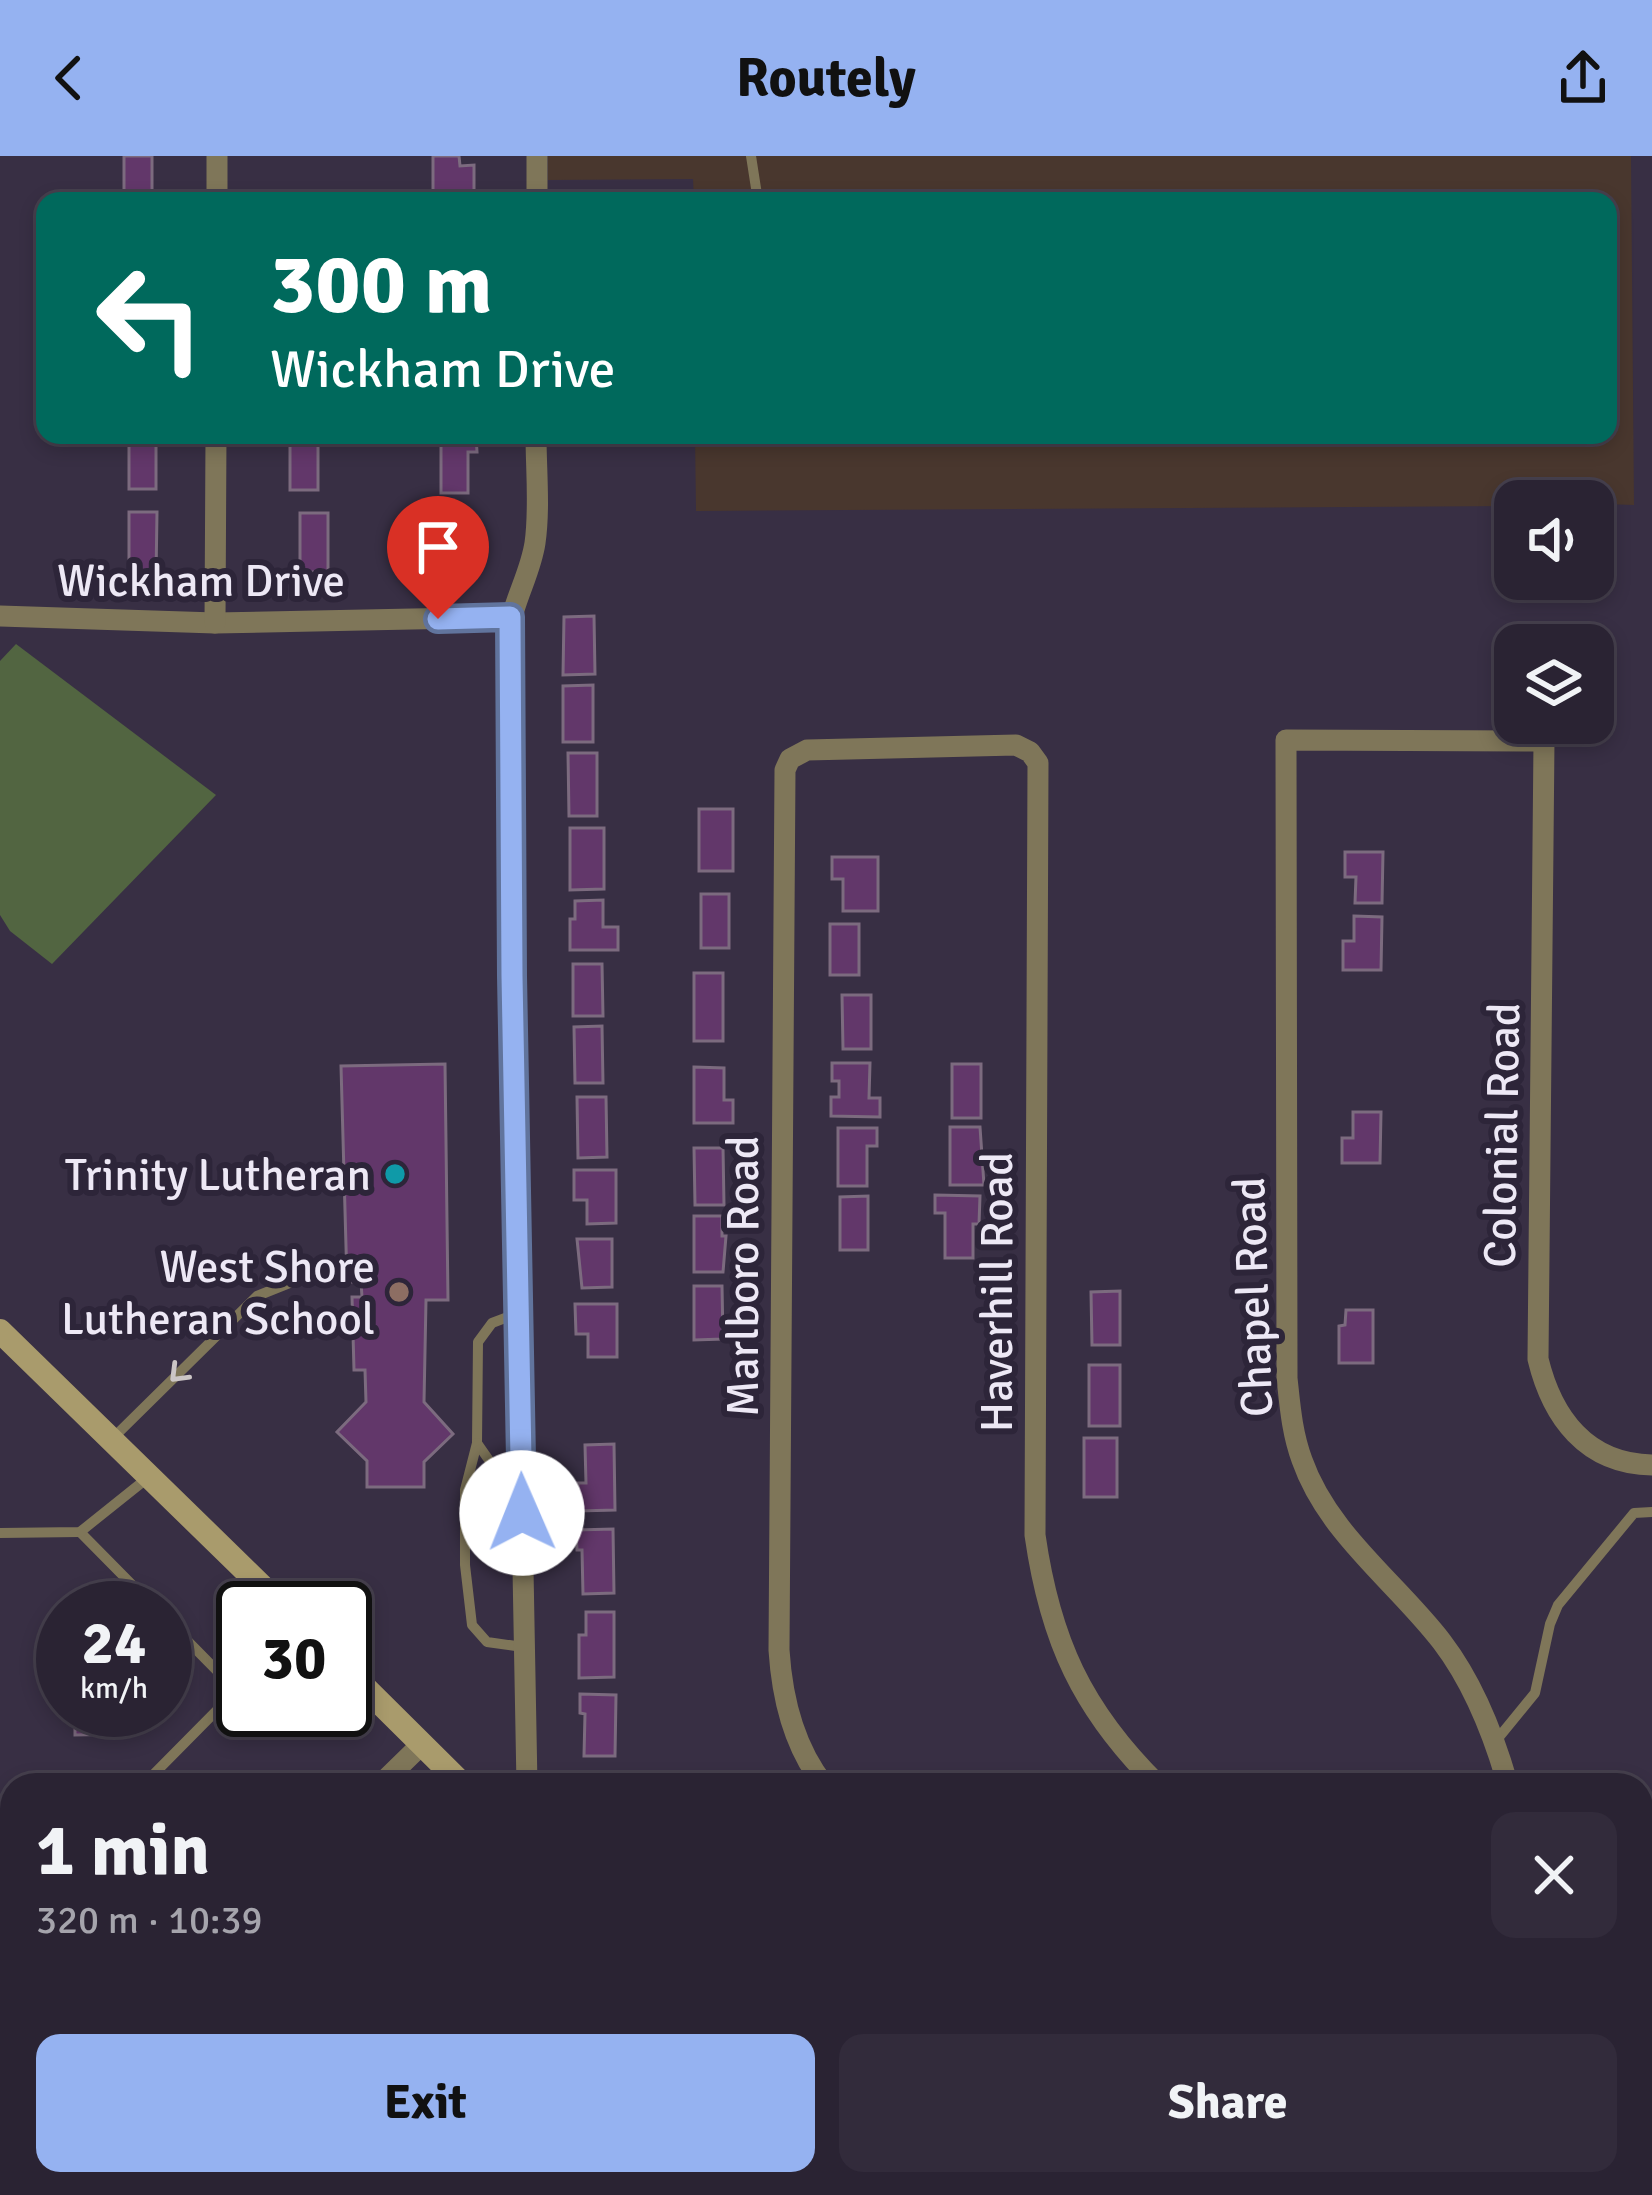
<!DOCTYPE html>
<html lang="en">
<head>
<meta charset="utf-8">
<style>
	body { margin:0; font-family:Signika,sans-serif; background:#322b3b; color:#f1f3f6; height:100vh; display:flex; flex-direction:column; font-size:45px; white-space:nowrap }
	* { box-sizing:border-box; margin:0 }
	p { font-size:39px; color:#a5a4ac }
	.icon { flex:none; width:66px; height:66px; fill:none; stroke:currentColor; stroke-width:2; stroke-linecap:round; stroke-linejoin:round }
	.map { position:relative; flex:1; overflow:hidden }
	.side { position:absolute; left:0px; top:1617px; width:1653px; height:423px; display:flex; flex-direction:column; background:#2a2333; border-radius:36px 36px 0 0; box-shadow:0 6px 18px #0003,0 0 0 3px #46404e }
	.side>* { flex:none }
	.banner { position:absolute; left:36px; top:36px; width:1581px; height:252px; border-radius:24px; box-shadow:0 6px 18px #0003,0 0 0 3px #46404e; background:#00695c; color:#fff; overflow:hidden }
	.fabs { position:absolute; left:1494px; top:324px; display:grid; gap:24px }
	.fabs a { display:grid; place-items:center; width:120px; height:120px; border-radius:24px; background:#2a2333; box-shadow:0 6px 18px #0003,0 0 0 3px #46404e; font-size:60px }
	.speed { position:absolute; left:36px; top:1425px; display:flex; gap:24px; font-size:60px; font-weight:700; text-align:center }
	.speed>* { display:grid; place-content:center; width:156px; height:156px; border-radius:50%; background:#2a2333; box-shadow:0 6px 18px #0003,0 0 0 3px #46404e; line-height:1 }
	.speed small { font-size:30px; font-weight:400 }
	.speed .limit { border:6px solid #111; border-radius:18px; background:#fff; color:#111 }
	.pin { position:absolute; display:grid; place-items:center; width:102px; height:102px; color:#fff; margin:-123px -51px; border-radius:50% 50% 50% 0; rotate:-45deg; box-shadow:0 0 12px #0007 }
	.pin .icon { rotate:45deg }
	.me { position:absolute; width:132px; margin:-66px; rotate:359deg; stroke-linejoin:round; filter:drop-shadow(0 0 9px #0008) }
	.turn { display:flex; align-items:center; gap:42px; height:252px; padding:0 36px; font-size:54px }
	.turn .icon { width:156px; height:156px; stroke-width:2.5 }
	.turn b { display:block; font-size:84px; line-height:102px }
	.round { display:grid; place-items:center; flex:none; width:126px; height:126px; border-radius:24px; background:#322b3b }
	.head { display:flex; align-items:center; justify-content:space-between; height:204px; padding:0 36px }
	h1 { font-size:72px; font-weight:700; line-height:90px }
	.cta { display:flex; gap:24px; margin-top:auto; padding:24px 36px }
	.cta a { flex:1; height:138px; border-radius:24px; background:#95b2f1; color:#111; font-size:48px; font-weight:700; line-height:138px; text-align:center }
	.cta a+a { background:#322b3b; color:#f1f3f6 }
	header { display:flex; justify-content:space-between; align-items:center; height:156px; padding:0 36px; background:#95b2f1; color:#111; font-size:54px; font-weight:700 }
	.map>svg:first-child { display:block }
</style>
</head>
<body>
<header><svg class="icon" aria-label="back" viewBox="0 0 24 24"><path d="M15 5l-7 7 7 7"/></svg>Routely<svg class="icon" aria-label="share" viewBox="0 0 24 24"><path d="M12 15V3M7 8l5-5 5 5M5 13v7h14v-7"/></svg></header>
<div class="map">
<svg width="1652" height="2039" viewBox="0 0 1652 2039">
	<rect width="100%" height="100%" fill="#382f44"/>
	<!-- education -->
	<g fill="#49372e">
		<polygon points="548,0 1631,0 1634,349 1515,345 1515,350 696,355 695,279 1608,279 1608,45 694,45 693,23 548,24"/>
		<polygon points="1641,1717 1652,1717 1652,2039 1157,2039 1167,2028 1641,2028"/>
	</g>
	<!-- green -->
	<g fill="#526541">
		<polygon points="16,488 216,639 52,808 10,775 0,759 0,505"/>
		<polygon points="1185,2028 1365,2028 1372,2039 1178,2039"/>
	</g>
	<!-- building -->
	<g fill="#62376a" stroke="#7c6b7f" stroke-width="3">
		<rect x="124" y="0" width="28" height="39"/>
		<polygon points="433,0 459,0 460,10 474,9 474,37 433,38"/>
		<rect x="129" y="279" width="27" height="54"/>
		<rect x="290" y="279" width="28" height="55"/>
		<polygon points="441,279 476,279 477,296 468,296 468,337 441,337"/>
		<polygon points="129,356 157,356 156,420 129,420"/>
		<rect x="300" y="357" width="28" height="59"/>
		<polygon points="594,460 595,518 563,519 564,461"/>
		<polygon points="593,529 593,586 563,586 563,530"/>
		<polygon points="568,597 597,597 597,660 569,660"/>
		<rect x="699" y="653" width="34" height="62"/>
		<polygon points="570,672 604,672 604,733 570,734"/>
		<polygon points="1345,696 1383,696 1382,747 1355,747 1356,721 1345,721"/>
		<polygon points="832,701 878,701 878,755 843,755 843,723 832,723"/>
		<rect x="701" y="738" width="28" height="54"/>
		<polygon points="603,744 603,771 618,771 618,794 570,794 570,763 575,763 575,745"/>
		<polygon points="1354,760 1382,761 1381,814 1343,814 1343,785 1354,785"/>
		<rect x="830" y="768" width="29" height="51"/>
		<polygon points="573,808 602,808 603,860 573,860"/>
		<rect x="694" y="817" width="29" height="68"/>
		<polygon points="842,839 871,839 871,893 843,893"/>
		<polygon points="602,870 603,927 575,927 574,871"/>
		<polygon points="832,907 870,907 869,942 880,942 880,961 831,960 831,941 839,941 839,925 832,925"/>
		<polygon points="445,908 448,1144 426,1144 424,1246 453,1278 424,1306 424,1331 367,1331 367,1305 337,1276 366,1246 365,1214 354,1214 352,1141 362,1141 361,1126 347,1126 341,910"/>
		<rect x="952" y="908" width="29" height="54"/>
		<polygon points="694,911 724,912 724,944 733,944 733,967 694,967"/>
		<polygon points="577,941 606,941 607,1001 578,1002"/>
		<polygon points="1353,956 1381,956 1380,1007 1342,1007 1342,982 1353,982"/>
		<polygon points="950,971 980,971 984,1029 950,1029"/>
		<polygon points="838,972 877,972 877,990 867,990 867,1030 838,1030"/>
		<polygon points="694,992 723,992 724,1049 695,1049"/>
		<polygon points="574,1014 616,1014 616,1067 587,1068 587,1044 574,1044"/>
		<polygon points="935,1039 980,1040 979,1068 973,1068 973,1102 945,1102 945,1057 935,1057"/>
		<polygon points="868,1040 868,1094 840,1094 840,1041"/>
		<polygon points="694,1060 722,1060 722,1080 726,1080 723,1116 694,1116"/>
		<polygon points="577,1083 612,1083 612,1131 582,1132"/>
		<polygon points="694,1130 722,1130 723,1183 694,1184"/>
		<polygon points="1120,1135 1120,1189 1092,1189 1091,1136"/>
		<polygon points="575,1148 617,1148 617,1201 588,1201 588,1178 576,1178"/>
		<polygon points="1346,1154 1373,1154 1373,1207 1339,1207 1339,1170 1345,1169"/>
		<rect x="1089" y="1209" width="31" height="61"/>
		<rect x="1084" y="1282" width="33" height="59"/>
		<polygon points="614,1288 615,1354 578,1355 578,1327 586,1327 585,1289"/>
		<polygon points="613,1373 614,1437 583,1438 582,1394 577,1394 576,1374"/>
		<polygon points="586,1456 614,1456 614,1521 579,1522 579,1479 586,1479"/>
		<polygon points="580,1538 616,1539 615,1600 584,1600 585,1558 580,1557"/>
		<polygon points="75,1554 129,1554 130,1578 75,1579"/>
		<polygon points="1641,1811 1652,1811 1652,2039 1491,2039 1481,2028 1641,2028"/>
	</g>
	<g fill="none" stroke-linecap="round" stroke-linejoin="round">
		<!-- lane -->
		<g stroke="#7f7659" stroke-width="10">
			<polyline points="751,0 758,45"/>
			<polyline points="518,1157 492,1167 478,1186 477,1287 491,1307 519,1312"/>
			<polyline points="112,1283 257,1140 302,1122"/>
			<polyline points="477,1287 465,1334 465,1409 472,1469 487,1486 523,1491"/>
			<polyline points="80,1376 155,1452"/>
			<polyline points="0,1377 80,1376 150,1320"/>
			<polyline points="1495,1586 1535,1537 1550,1468 1558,1449 1634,1357 1652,1356"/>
			<polyline points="143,1629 232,1539 232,1530 165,1462"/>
			<polyline points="1645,1688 1644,1744 1652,1744"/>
			<polyline points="0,1721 12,1721"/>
			<polyline points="1644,1744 1648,1776 1652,1778"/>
			<polyline points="1403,2028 1410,2039"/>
		</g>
		<!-- street -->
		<g stroke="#7f7659" stroke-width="21">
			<polyline points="217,45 217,0"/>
			<polyline points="537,45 537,0"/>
			<polyline points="0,460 215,467 510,461"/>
			<polyline points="215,467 216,279"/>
			<polyline points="380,1629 422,1588"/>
			<path d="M527,1629L512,820L509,480C511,448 530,420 535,387C540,352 536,314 536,279"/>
			<path d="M824,1629C794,1591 782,1541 779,1494L785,614L790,603L807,594L1016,589L1030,596L1038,607L1035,1379C1050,1484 1082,1554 1158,1629"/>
			<path d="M1508,1629C1494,1580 1474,1528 1442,1486C1396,1426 1328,1378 1302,1304C1292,1277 1290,1250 1287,1222L1286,584L1544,585L1538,1203C1552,1261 1586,1308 1652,1309"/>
			<polyline points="1641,1689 1652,1688"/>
			<polyline points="0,1902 12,1900"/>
			<polyline points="467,2028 478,2039"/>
			<polyline points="332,2039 343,2028"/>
			<polyline points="1115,2039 1126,2028"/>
		</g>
		<!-- secondary -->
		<g stroke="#a99b6c" stroke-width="24">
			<polyline points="0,1175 284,1452"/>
			<polyline points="345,1512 463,1629"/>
			<polyline points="857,2028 868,2039"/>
		</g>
	</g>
	<!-- one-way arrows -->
	<defs><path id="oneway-chevron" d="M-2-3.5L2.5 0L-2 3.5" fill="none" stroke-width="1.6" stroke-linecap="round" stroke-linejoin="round" transform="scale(3)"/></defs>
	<use stroke="#ccc6c6" href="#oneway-chevron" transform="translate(178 1218) rotate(135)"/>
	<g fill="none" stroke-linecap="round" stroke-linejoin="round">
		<defs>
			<polyline id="route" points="438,463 510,461 512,820 522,1357"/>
		</defs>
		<!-- route casing -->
		<use href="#route" stroke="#61749d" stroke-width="30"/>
		<!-- route -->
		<use href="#route" stroke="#95b2f1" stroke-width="21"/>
	</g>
	<!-- markers -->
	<circle fill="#0f9aa8" stroke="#2d2539" stroke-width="4.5" cx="395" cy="1018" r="12"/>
	<circle fill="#8d6e63" stroke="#2d2539" stroke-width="4.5" cx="399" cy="1136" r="12"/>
	<g text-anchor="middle" stroke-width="12" stroke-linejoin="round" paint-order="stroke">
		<!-- street labels -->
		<g font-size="45" fill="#ede8f5" stroke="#2d2539">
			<text x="201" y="440">Wickham Drive</text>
			<text transform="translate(1501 979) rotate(-89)" y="16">Colonial Road</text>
			<text transform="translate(742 1120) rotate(-90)" y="16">Marlboro Road</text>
			<text transform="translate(996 1136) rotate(-90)" y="16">Haverhill Road</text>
			<text transform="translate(1252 1141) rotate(-92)" y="16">Chapel Road</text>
		</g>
		<!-- poi labels -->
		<g font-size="45" fill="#ede8f5" stroke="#2d2539" text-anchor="end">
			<text x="371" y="1034">Trinity Lutheran</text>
			<text x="375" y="1126">West Shore<tspan x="375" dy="52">Lutheran School</tspan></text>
		</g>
	</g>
</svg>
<div class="fabs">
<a><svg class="icon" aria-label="sound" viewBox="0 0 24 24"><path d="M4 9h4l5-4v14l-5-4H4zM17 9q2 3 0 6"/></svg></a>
<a><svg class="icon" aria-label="layers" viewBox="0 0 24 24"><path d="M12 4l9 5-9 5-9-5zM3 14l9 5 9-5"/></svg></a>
</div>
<div class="speed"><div>24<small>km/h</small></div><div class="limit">30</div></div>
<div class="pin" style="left:438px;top:463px;background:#d93025"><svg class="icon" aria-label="arrive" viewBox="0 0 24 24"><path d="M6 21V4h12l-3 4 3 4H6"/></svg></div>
<svg class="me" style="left:522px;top:1357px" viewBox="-20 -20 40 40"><circle r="19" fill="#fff"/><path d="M0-13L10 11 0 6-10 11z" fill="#95b2f1"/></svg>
<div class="banner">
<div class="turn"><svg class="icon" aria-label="left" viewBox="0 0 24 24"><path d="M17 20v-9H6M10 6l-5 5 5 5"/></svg><div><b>300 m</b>Wickham Drive</div></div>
</div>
<section class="side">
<div class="head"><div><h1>1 min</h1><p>320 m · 10:39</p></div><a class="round"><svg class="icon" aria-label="close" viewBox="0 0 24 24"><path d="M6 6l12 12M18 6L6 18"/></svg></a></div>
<div class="cta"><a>Exit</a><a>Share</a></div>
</section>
</div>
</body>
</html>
